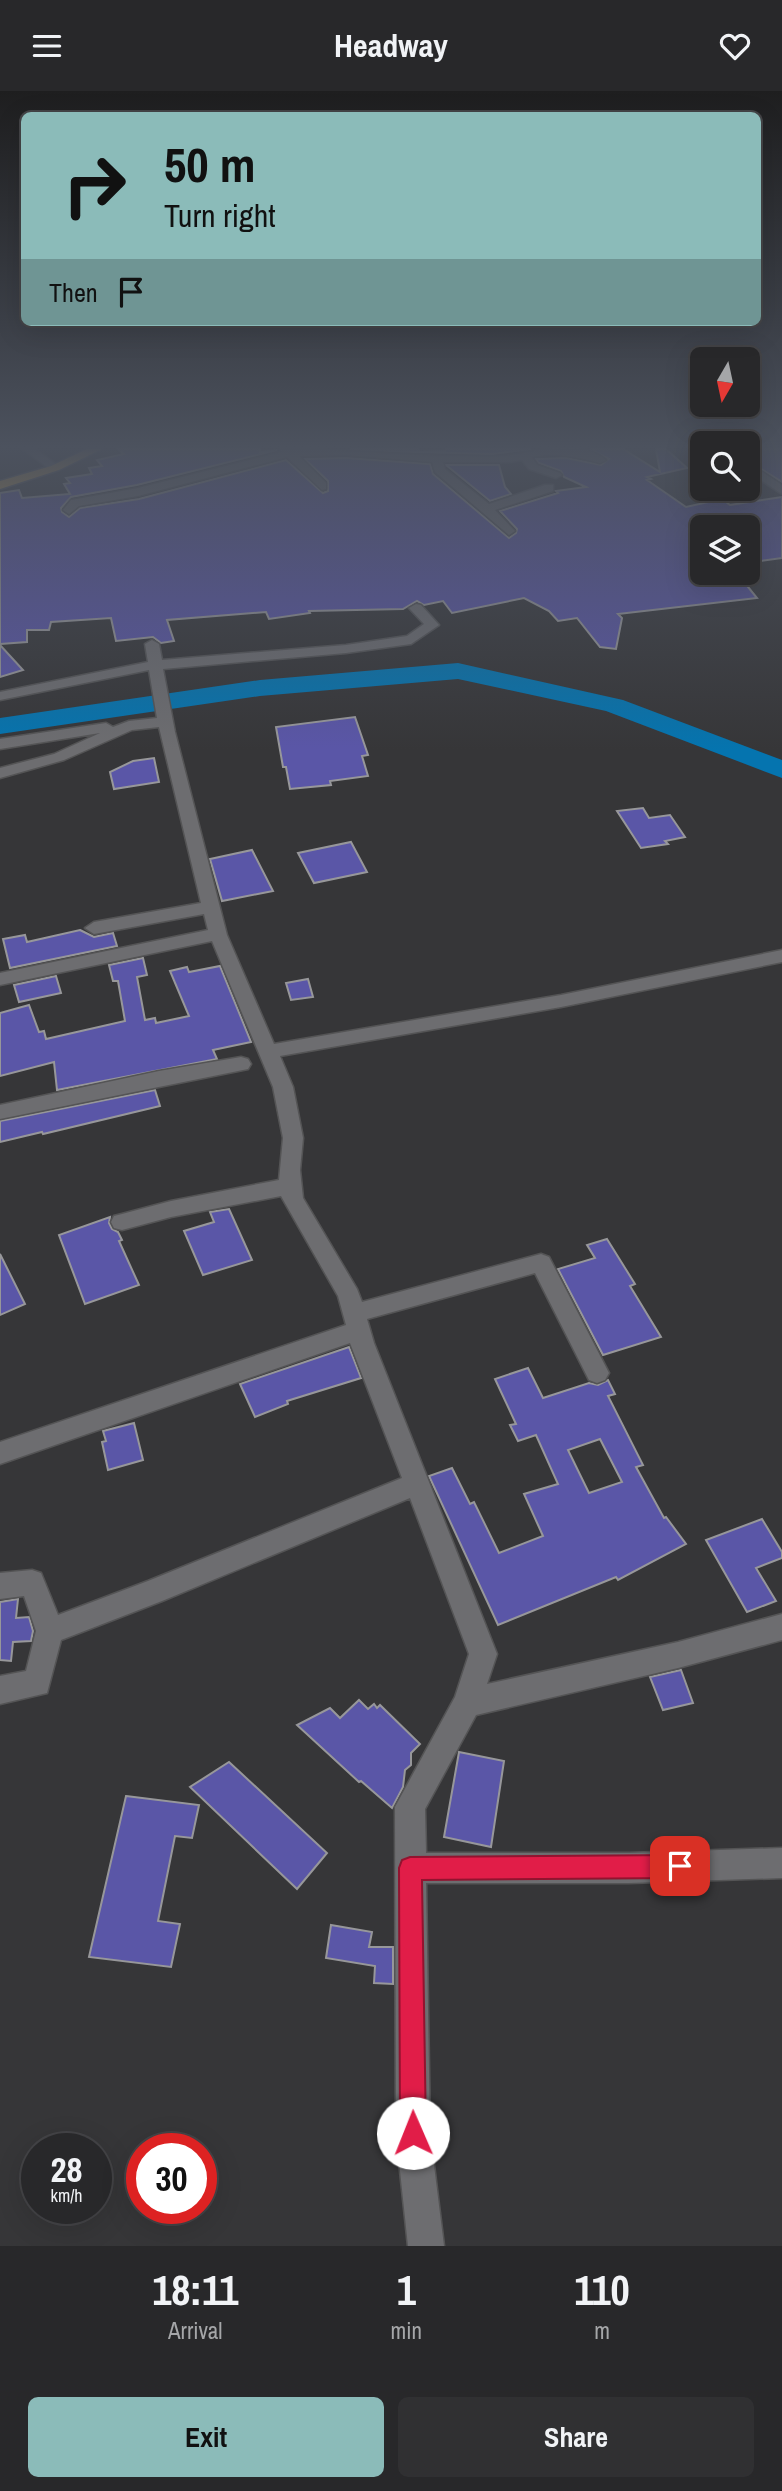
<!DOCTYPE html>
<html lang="en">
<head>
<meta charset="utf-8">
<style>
	body { margin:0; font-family:"Archivo Narrow",sans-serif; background:#303032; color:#f1f3f6; height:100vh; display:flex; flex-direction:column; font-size:26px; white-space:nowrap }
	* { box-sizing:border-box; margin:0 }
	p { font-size:23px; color:#a5a6a8 }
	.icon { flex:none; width:38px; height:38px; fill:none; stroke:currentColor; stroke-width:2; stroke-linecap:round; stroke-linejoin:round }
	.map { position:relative; height:2155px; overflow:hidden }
	.drawer { display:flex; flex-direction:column; background:#28282a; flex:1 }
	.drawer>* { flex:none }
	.banner { position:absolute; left:21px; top:21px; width:740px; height:214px; border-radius:10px; box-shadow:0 7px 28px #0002,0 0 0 2px #444447; background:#8bbbb9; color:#111; overflow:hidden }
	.needle { width:46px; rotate:189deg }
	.controls { position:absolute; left:690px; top:256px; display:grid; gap:14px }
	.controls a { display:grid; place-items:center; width:70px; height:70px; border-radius:10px; background:#28282a; box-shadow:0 7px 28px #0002,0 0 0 2px #444447; font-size:35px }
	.speed { position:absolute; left:21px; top:2042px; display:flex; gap:14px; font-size:35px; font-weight:700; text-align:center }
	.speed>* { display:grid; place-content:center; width:91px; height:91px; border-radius:50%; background:#28282a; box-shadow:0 7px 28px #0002,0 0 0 2px #444447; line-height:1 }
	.speed small { font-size:18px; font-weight:400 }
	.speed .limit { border:10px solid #d22; background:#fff; color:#111 }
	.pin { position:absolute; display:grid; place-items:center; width:60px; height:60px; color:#fff; margin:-30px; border-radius:14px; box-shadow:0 4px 10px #0006 }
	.me { position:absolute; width:77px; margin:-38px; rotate:359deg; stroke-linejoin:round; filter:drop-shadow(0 0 5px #0008) }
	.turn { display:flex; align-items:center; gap:24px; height:147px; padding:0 28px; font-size:32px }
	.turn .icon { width:91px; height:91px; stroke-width:2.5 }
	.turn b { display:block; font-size:49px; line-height:60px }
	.then { display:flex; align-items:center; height:66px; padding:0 28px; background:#0003; gap:14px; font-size:26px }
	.eta { display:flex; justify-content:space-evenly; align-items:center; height:119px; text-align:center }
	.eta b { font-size:42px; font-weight:700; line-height:49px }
	.action { display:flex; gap:14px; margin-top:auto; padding:14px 28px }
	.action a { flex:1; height:80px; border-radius:10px; background:#8bbbb9; color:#111; font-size:28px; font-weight:700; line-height:80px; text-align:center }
	.action a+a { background:#303032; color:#f1f3f6 }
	header { display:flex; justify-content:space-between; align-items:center; height:91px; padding:0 28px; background:#28282a; font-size:32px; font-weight:700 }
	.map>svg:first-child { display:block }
</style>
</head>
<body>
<header><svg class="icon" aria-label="menu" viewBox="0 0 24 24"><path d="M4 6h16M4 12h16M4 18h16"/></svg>Headway<svg class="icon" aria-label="heart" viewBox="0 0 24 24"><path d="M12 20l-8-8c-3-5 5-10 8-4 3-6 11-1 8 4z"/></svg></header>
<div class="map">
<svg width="782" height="2155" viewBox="0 0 782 2155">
	<rect width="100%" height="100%" fill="#363638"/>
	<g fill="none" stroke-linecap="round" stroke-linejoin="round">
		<!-- river -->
		<polygon fill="#0574af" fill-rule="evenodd" points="458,572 623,609 782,669 782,687 606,620 458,588 260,605 0,643 0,627 260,589"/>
	</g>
	<!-- building -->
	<g fill="#5a56a7" stroke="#97979a" stroke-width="2" fill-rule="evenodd">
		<polygon points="118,358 260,358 260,361 277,359 137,394 71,406 61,417 62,421 69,426 80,417 139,408 286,369 323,402 328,400 328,390 305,368 346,367 430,373 433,383 509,447 516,442 517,438 500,420 558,402 556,400 586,396 564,386 561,380 539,372 536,368 566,367 601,374 609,368 590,358 623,358 660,381 656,358 666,358 687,377 647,386 651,388 647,389 686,416 722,408 730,414 782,406 782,467 747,472 747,436 702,436 702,481 736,481 757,507 618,523 622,527 616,558 600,556 577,527 558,530 549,520 524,507 452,522 443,510 424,514 417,510 403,518 309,520 310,522 269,528 266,521 167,529 174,550 161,552 153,546 116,550 111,527 51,531 49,539 27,539 27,551 0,553 0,402 19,399 22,407 70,403 64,393 70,392 66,387 92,383 89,377 102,375 97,369 124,363"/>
		<polygon points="350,358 418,358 419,361 445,360 446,358 531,358 492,363 414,361"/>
		<polygon points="747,358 782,358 782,391 747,369"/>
		<polygon points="446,374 499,374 505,396 511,403 490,410"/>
		<polygon points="0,554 23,579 0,586"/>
		<polygon points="355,626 368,664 362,665 368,685 330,690 331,694 290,698 286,676 283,676 276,636"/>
		<polygon points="154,667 159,691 114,698 110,681 133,670"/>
		<polygon points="643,717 649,727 670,724 685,746 665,750 668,753 641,757 617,720"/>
		<polygon points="351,751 367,781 314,792 298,762"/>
		<polygon points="252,759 273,800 222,810 210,768"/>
		<polygon points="80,839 94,846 113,842 117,855 10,877 3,848 25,844 27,851"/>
		<polygon points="143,867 147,884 137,886 145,929 155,927 156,932 189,925 170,880 187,876 189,881 220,875 251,951 213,959 217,968 57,999 54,971 0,985 0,922 29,914 39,941 44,940 46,948 125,930 118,890 113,890 109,874"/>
		<polygon points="56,885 61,902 19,911 14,894"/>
		<polygon points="308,888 313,906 291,909 286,892"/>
		<polygon points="155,999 160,1015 43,1043 42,1041 0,1051 0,1030"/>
		<polygon points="229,1118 252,1169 203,1184 184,1140 214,1131 210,1121"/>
		<polygon points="110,1126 109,1132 112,1138 118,1141 122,1149 119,1150 139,1194 85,1213 59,1144"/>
		<polygon points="607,1148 635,1193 630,1195 661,1246 603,1264 558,1178 595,1167 587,1154"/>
		<polygon points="0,1163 25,1213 0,1224"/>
		<polygon points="349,1256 361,1287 287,1310 288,1313 255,1326 240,1293"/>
		<path d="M528,1277L543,1307L589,1292L598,1294L608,1289L615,1303L608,1305L643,1374L636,1376L664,1427L666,1426L686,1453L618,1489L616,1486L498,1534L429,1385L452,1377L470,1413L474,1411L499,1462L543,1445L524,1403L558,1393L536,1344L518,1350L510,1334L516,1333L495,1288ZM600,1348L622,1391L589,1402L568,1359Z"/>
		<polygon points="134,1332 143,1369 108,1379 102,1351 106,1350 103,1340"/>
		<polygon points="762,1428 782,1461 782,1467 756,1477 776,1510 747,1521 706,1449"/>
		<polygon points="18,1508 16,1527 29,1526 33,1540 31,1550 13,1551 11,1570 0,1569 0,1511"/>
		<polygon points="681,1579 693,1612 663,1619 650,1586"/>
		<polygon points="359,1609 368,1618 374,1613 377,1617 380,1614 420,1653 411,1662 411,1674 405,1679 403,1696 392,1717 361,1690 359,1691 297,1634 330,1617 340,1627"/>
		<polygon points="459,1661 504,1670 491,1756 444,1746"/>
		<polygon points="229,1671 327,1762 297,1798 190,1696"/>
		<polygon points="126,1705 199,1714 192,1747 175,1745 158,1830 180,1833 171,1876 89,1866"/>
		<polygon points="331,1834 372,1841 369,1856 393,1856 393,1893 374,1892 375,1875 326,1867"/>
	</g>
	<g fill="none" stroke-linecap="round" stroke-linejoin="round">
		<defs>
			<g id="minor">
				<polygon points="23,358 35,358 61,377 51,379"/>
				<path d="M281,358C340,358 399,365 459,365C476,365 495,367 512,364C540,359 582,348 606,369L600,372C577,366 556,361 532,366L537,374L560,382L562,384L556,387L529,378L522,369L509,371H443L445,378L489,413L545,394H553V400L495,419L515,440L509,444L435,381L432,371L346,364L299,365L326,392V398L322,399L287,366L138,405L79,415L69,423L63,419L71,409L138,397L282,361Z"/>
				<polygon points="747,371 782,394 782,403 747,380"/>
				<polygon points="416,513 421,514 439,534 411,553 346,562 163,578 175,641 227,844 274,953 561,904 782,859 782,871 561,916 280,965 293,996 303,1047 300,1079 303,1107 357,1198 362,1211 541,1163 549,1166 609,1282 605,1289 597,1292 589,1289 535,1182 367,1228 374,1252 497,1563 487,1593 678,1551 782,1523 782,1549 678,1577 476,1624 425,1718 426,1762 629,1762 782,1757 782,1787 629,1792 426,1792 430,2042 444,2155 408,2155 396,2042 395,1716 455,1606 469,1563 410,1407 162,1510 61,1549 47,1602 0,1613 0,1585 26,1580 36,1540 24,1505 0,1508 0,1482 32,1479 41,1482 58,1524 148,1490 402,1387 350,1252 0,1373 0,1351 346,1234 338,1205 281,1105 171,1126 122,1139 114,1137 111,1131 114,1125 122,1123 171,1110 279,1089 283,1047 273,996 212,850 0,894 0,882 208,839 204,823 94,843 85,837 94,831 201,812 159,636 132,639 64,669 0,687 0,677 54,663 100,642 0,658 0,648 106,632 113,636 129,630 157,627 149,579 0,609 0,601 148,571 145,553 152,549 159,553 162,569 346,554 407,545 424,533 409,517"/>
				<polygon points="241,966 248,968 251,973 248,978 0,1028 0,1014 159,980"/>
			</g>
			<polygon id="highway" points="87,358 102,358 59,379 0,398 0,390 51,375"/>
		</defs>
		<!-- minor casing -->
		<use href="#minor" stroke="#545455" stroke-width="3"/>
		<!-- highway casing -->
		<use href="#highway" stroke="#545455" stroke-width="3"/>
		<!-- minor -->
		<use href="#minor" fill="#6d6d70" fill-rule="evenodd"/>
		<!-- highway -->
		<use href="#highway" fill="#cda144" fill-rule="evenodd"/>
	</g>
	<!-- sky -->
	<linearGradient id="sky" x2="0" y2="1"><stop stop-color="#1e1e1f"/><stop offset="0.54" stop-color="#4c525e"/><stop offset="1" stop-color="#4c525e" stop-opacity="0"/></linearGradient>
	<rect width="782" height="659" fill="url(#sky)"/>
	<!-- route -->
	<polygon fill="#e11d48" stroke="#92132f" stroke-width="2" points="680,1764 688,1767 692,1775 688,1784 680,1787 422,1789 426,2042 422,2051 413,2054 404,2051 400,2042 399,1777 402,1769 410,1766"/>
</svg>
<div class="controls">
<a><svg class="needle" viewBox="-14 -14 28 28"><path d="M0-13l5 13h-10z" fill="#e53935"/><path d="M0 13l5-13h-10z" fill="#a5a6a8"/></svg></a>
<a><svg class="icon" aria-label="search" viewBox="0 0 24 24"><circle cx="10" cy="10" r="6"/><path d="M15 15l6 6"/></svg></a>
<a><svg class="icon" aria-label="layers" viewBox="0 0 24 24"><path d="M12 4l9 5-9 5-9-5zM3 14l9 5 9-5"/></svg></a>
</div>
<div class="speed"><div>28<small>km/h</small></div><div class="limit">30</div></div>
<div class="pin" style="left:680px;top:1775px;background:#d93025"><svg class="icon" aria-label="arrive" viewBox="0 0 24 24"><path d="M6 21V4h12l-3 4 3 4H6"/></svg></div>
<svg class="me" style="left:413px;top:2042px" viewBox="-20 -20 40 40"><circle r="19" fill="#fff"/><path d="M0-13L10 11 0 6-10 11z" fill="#e11d48"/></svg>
<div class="banner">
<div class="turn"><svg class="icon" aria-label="right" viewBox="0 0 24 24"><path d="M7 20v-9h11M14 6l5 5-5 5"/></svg><div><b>50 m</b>Turn right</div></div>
<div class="then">Then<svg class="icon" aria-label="arrive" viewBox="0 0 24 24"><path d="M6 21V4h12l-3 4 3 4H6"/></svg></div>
</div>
</div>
<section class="drawer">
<div class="eta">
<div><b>18:11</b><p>Arrival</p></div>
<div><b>1</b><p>min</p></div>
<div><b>110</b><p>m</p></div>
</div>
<div class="action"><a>Exit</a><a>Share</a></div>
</section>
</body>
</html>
